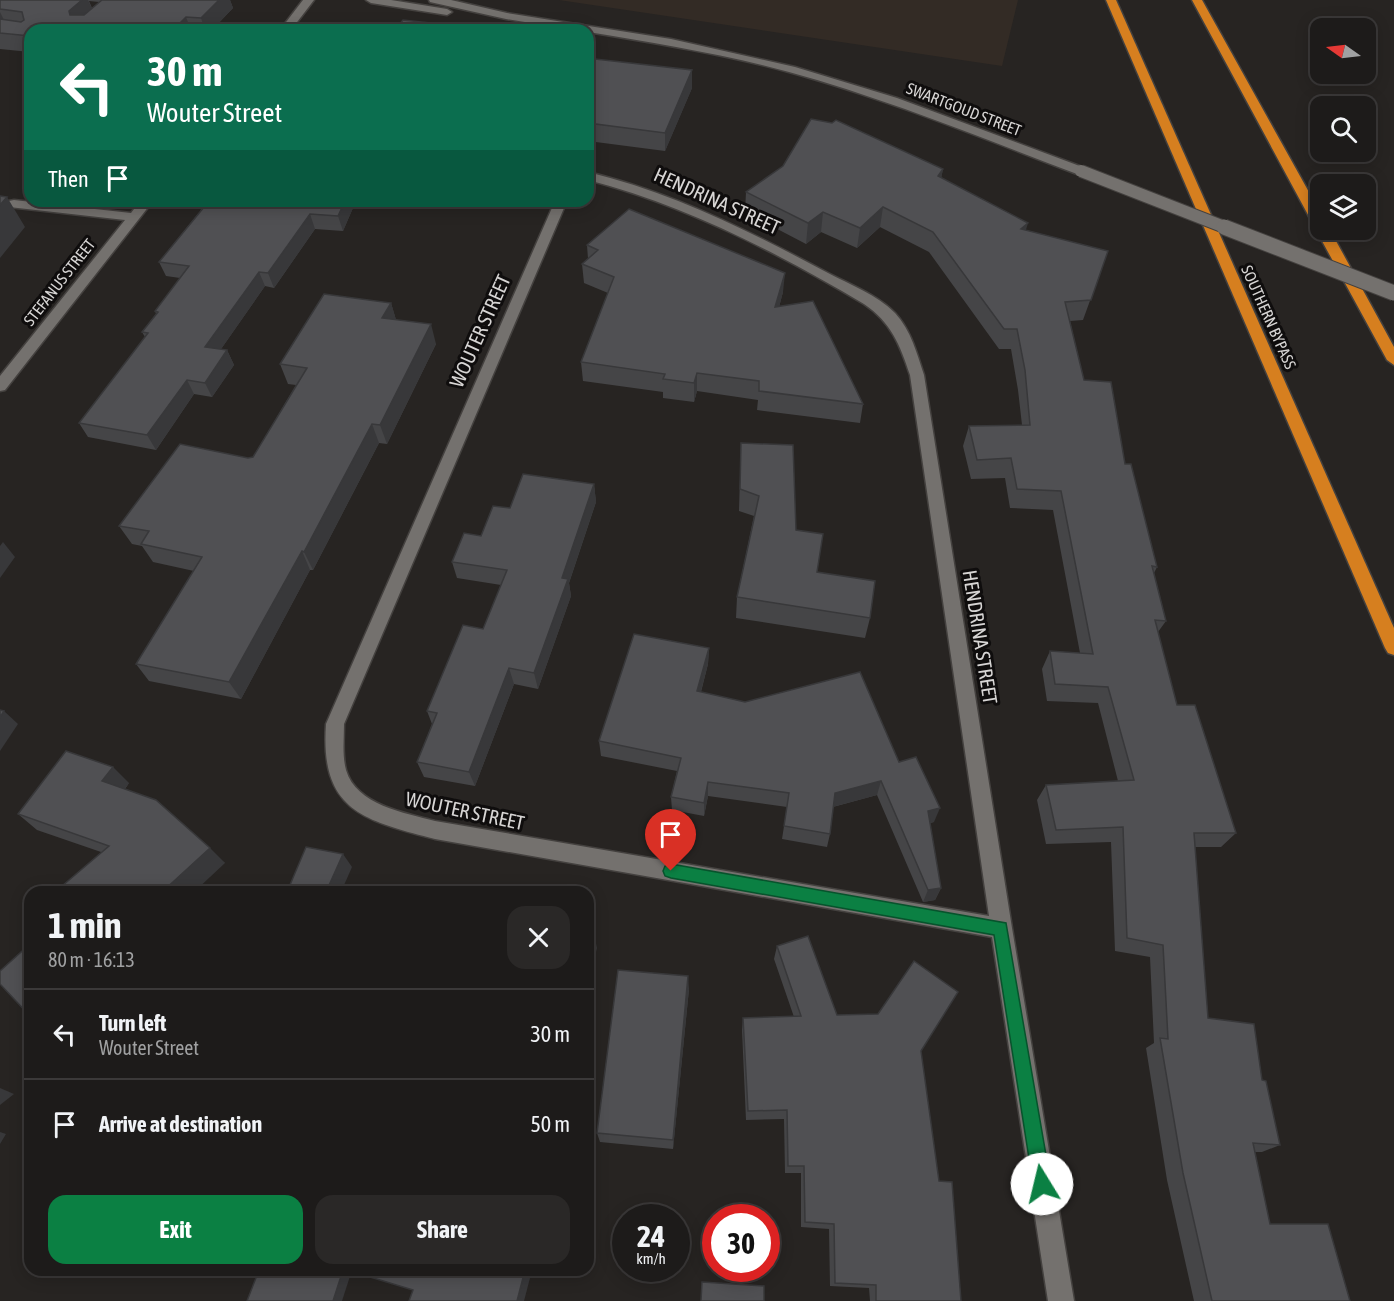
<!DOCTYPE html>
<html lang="en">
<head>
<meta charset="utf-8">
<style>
	body { margin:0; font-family:"Asap Condensed",sans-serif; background:#2a2827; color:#f1f3f6; height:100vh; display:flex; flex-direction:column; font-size:22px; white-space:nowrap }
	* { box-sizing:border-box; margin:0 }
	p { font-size:20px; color:#a0a1a2 }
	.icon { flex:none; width:33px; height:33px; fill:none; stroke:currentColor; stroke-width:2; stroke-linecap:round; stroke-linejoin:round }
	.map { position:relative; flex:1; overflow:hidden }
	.drawer { position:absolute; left:24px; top:886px; width:570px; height:390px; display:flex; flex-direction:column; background:#1d1b1a; border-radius:18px; box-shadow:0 3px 15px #0003,0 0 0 2px #3b3939 }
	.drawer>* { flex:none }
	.guide { position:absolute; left:24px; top:24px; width:570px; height:183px; border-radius:18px; box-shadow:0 3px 15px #0003,0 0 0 2px #3b3939; background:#0b6e4f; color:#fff; overflow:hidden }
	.needle { width:39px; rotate:284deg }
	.fabs { position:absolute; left:1310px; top:18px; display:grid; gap:12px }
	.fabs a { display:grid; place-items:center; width:66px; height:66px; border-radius:12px; background:#1d1b1a; box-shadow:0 3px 15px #0003,0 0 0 2px #3b3939; font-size:30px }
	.speed { position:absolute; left:612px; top:1204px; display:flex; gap:12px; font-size:30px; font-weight:700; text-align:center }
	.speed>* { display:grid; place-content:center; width:78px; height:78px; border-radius:50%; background:#1d1b1a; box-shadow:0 3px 15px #0003,0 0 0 2px #3b3939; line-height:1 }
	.speed small { font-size:15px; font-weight:400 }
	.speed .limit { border:9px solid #d22; background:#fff; color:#111 }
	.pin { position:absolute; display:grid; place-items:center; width:51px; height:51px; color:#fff; margin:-62px -26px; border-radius:50% 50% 50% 0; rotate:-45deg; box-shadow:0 0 6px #0007 }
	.pin .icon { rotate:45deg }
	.me { position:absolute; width:66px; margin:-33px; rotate:351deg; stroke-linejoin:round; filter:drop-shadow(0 0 4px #0008) }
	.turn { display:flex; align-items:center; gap:21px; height:126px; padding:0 24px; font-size:27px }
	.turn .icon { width:78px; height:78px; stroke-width:2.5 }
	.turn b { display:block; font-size:42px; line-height:51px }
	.then { display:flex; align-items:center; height:57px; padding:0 24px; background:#0003; gap:12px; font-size:22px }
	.round { display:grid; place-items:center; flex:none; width:63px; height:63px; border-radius:18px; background:#2a2827 }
	.summary { display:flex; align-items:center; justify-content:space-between; height:102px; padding:0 24px }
	h1 { font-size:36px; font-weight:700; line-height:45px }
	.button { display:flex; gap:12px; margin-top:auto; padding:12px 24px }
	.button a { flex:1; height:69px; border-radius:18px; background:#0b8043; color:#fff; font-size:24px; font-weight:700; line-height:69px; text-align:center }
	.button a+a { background:#2a2827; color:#f1f3f6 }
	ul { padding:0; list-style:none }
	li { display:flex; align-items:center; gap:18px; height:90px; padding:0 24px; border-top:2px solid #3b3939 }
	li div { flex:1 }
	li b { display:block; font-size:22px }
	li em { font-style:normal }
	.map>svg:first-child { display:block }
</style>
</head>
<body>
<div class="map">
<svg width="1394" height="1301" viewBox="0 0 1394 1301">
	<rect width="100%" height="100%" fill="#272422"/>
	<!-- built -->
	<polygon fill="#332b25" points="559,0 1018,0 1002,66"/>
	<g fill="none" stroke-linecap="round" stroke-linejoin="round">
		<defs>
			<g id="minor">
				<polygon points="303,0 314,0 291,30 280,30"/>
				<polygon points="366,0 391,0 447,9 452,12 447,15 371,3"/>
				<path d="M429,0H451L507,13L671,39L795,67L897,98L1085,168L1087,171L1081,175L1077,174C982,138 887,99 789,72C723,54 655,43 588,32V30H574L506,19L430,2Z"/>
				<path d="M588,172C674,193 751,232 828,273C851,285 877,295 895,313C911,330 917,354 924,375L1012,928L1074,1301H1048L992,937L435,839C362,820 320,810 326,724L555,201H567L344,724C344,739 342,755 346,770C356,805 405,813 435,821L989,916L910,375C900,345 891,322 864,304C778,253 685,205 588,180Z"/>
				<polygon points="14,200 131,213 140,201 153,201 5,390 0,391 0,376 125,220 9,207 8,204 9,201"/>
			</g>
			<g id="highway">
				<polygon points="1106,0 1116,0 1394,628 1394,655 1388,653 1385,648"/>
				<polygon points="1192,0 1202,0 1320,212 1320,230 1330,230 1394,347 1394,365 1387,360 1316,230 1318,227 1313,224"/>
			</g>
		</defs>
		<!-- minor casing -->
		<use href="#minor" stroke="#44413f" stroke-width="3"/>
		<!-- highway casing -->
		<use href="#highway" stroke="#44413f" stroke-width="3"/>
		<!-- minor -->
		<use href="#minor" fill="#74716e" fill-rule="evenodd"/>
		<!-- highway -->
		<use href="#highway" fill="#d67f1f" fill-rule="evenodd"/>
		<defs>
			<polyline id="minor-bridge-far1" points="1081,171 1227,228"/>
			<polyline id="minor-bridge" points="1224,227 1394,293"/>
		</defs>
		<!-- minor-bridge-far1 casing -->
		<use href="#minor-bridge-far1" stroke="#44413f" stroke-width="14" stroke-linecap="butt"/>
		<!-- minor-bridge casing -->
		<use href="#minor-bridge" stroke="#44413f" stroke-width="17" stroke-linecap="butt"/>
		<!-- minor-bridge-far1 -->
		<use href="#minor-bridge-far1" stroke="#74716e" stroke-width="12"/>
		<!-- minor-bridge -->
		<use href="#minor-bridge" stroke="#74716e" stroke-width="15"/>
	</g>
	<!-- wall -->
	<g fill="#454547" fill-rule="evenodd">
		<path d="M0,0H230L233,8L212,30H30V52L0,49ZM89,1L99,2L92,8Z"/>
		<polygon points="588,66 692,70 692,88 665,151 588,141"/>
		<polygon points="943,169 941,178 1026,230 1108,251 1083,320 1070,321 1084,380 1125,464 1157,567 1154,573 1166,621 1158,632 1177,705 1236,833 1221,847 1195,847 1208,1018 1262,1080 1280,1145 1262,1152 1255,1152 1270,1224 1350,1301 1194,1301 1167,1180 1146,1048 1154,1043 1150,957 1115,951 1111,842 1046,844 1037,800 1046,785 1118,781 1098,703 1047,701 1042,669 1050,651 1080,653 1053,510 1010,508 1005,478 971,479 963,446 969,426 1022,425 1018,390 1011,349 999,349 929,252 880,227 857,248 821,232 806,244 745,212 746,192"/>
		<polygon points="198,201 356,201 343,231 315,229 274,288 265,286 221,349 227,350 234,365 212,397 194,394 156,450 88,437 79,423 145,337 142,332 156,314 155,311 180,278 166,276 159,262 201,210"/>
		<polygon points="587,245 783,292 779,307 863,404 860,423 757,410 758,400 697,391 694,402 663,398 663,392 583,381 581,362 608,293 584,283 582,264 588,259"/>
		<polygon points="391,303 396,320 436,344 387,444 379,443 313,570 310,570 241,699 149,681 136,664 194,571 153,562 142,546 132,544 119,526 248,458 253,457 296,385 288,384 280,364"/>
		<polygon points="741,443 796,530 817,572 870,618 865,638 736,618 737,597 754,516 739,511"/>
		<polygon points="594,484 596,502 569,583 571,596 538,689 514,684 475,786 424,777 417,762 432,724 427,711 483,629 501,585 457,578 452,562 510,508"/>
		<polygon points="709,648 708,664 701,692 899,762 934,822 930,823 941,888 935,900 923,902 877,795 833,807 830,834 827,847 782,839 787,807 708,796 704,816 672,810 671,797 677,771 601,756 599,741"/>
		<polygon points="129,783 125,789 225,863 101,852 37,830 18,814"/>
		<polygon points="777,946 837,1015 921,1051 939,1181 961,1301 870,1301 869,1288 830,1286 829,1229 801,1227 801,1173 785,1173 784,1119 746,1120 742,1030 743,1018 794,1017 774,959"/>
		<polygon points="689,989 673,1149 600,1142 597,1133"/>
		<polygon points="633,1269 666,1269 665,1281 633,1279 632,1277"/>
	</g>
	<!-- shaded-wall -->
	<g fill="#38383a">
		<polygon points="82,0 88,0 94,13 77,30 69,11"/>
		<polygon points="219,0 230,0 233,8 212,30 205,30 201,18"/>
		<polygon points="0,12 7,26 0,30"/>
		<polygon points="186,17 191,30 173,30"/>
		<polygon points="692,70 692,88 665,151 665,133"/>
		<polygon points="943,169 939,190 938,176"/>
		<polygon points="7,197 25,227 0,258 0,205"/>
		<polygon points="345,201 356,201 343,231 338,216"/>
		<polygon points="883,207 880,227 857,248 860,228"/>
		<polygon points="823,212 821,232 806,244 808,223"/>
		<polygon points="310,214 315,229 274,288 268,273"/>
		<polygon points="1028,223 1022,243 1021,229"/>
		<polygon points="259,272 265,286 212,362 205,347"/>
		<polygon points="785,273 783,292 774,326 775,307"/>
		<polygon points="391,303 397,323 382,318"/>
		<polygon points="431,324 436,344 387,444 380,425"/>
		<polygon points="227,350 234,365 212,397 205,383"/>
		<polygon points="697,373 697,391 694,402 694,383"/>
		<polygon points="187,380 194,394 156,450 147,435"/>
		<polygon points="372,424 379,443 313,570 304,552"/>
		<polygon points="594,484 596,502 569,583 571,596 538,689 534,673 562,578"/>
		<polygon points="3,542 15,557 0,578 0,546"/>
		<polygon points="302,551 310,570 241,699 229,682"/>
		<polygon points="709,648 708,664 697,706 697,691"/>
		<polygon points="509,668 514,684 475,786 469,772"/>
		<polygon points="4,711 18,724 0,751 0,717"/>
		<polygon points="113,767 129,783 119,797 102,781"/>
		<polygon points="881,781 877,795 832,807 835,793"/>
		<polygon points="708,782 708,796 704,816 704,803"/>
		<polygon points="940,808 934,822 922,825 928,811"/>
		<polygon points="210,848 225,863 194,892 162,892"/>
		<polygon points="343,854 352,867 341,892 326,892"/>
		<polygon points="941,888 935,900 923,902 928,890"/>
		<polygon points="595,939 597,948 588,984 588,966"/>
		<polygon points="688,976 689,989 673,1149 673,1140"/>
		<polygon points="0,1088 14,1094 0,1105"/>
		<polygon points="0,1132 6,1134 0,1144"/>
		<polygon points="343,1270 352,1270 342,1301 333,1301"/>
		<polygon points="524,1274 530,1278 524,1301 517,1301"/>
	</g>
	<!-- building -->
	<g fill="#505053" stroke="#38383a" stroke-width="1.5">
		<polygon points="0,0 82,0 69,11 70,15 84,15 102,0 219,0 201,18 186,17 173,30 30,30 30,36 0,33 0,19 21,22 24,20 22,12 0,9"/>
		<polygon points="403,20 459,26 456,30 395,30"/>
		<polygon points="595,59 692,70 665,133 588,123 588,66 591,67"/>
		<polygon points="811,119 832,123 836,120 943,169 938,176 1028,223 1021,229 1108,251 1091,300 1065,302 1084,380 1111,382 1125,464 1131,464 1157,567 1152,566 1166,621 1155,620 1177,705 1195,705 1236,833 1194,833 1208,1018 1254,1024 1262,1080 1266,1081 1280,1145 1253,1143 1270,1224 1328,1224 1350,1301 1212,1301 1183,1173 1160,1038 1168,1039 1163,945 1127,938 1123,827 1056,830 1046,785 1134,780 1108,687 1055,684 1050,651 1093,654 1061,491 1017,489 1011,458 977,460 969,426 1030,425 1025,370 1017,329 1004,329 933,232 883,207 860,228 823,212 808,223 746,192 783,166"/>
		<polygon points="0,196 7,197 0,205"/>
		<polygon points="209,201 345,201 338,216 310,214 268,273 259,272 205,347 227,350 205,383 187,380 147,435 79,423 148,333 142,332 158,312 155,311 189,266 159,262"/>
		<polygon points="629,209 785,273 775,307 813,301 863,404 759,391 759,381 697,373 694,383 663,379 665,374 581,362 614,277 582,264 598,250 587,245"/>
		<polygon points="324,294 391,303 382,318 431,324 380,425 372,424 304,552 302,551 229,682 136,664 202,557 141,544 149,531 119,526 180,444 248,458 253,457 307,368 280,364"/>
		<polygon points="741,443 793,445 796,530 823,534 817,572 875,581 870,618 737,597 759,496 740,489"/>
		<polygon points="523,474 594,484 562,578 568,579 534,673 509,668 469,772 417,762 437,713 427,711 463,625 483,629 507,570 452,562 464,533 481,536 493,506 510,508"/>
		<polygon points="634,634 709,648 697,691 745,702 860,672 899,762 916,757 940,808 928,811 941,888 928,890 881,781 835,793 830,834 784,826 789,793 708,782 704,803 671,797 681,758 599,741"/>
		<polygon points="0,710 4,711 0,717"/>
		<polygon points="66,751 113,767 102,781 156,800 210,848 162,892 55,892 109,846 18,814"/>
		<polygon points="306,847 343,854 326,892 287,892"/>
		<polygon points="808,936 837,1015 878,1014 914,961 958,992 921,1051 939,1181 952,1182 961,1301 876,1301 876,1285 835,1283 834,1224 805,1222 804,1166 788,1166 787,1110 748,1111 743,1018 801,1016 777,946"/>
		<polygon points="588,937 595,939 588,966"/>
		<polygon points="30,944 30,1016 0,984 0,971"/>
		<polygon points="618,970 688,976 673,1140 597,1133"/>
		<polygon points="633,1269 666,1269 665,1280 632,1277"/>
		<polygon points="259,1270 343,1270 333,1301 247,1301"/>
		<polygon points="347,1270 508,1270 524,1274 517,1301 409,1301 413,1290"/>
		<polygon points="702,1282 764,1286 764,1301 701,1301"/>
	</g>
	<!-- route -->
	<polygon fill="#0b8043" stroke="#07532c" stroke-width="1.5" points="671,864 1006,923 1051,1184 1049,1191 1042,1194 1036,1191 1033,1184 994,935 671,878 665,876 663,871 665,866"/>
	<g text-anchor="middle" stroke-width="6" stroke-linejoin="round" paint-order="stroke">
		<!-- far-street labels -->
		<g font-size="16" fill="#d7d5d4" stroke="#0f0d0d">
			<text transform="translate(964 109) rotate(21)" y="6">SWARTGOUD STREET</text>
			<text transform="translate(59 282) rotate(-52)" y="6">STEFANUS STREET</text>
			<text transform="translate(1269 317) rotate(66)" y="6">SOUTHERN BYPASS</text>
		</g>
		<!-- street labels -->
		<g font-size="20" fill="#d7d5d4" stroke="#0f0d0d">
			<text transform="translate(717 201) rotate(24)" y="7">HENDRINA STREET</text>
			<text transform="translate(480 331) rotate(-66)" y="7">WOUTER STREET</text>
			<text transform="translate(980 637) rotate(81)" y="7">HENDRINA STREET</text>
			<text transform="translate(465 811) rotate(12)" y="7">WOUTER STREET</text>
		</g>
	</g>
</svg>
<div class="fabs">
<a><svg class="needle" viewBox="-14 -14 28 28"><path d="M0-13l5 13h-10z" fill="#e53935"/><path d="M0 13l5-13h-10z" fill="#a0a1a2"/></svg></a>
<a><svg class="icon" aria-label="search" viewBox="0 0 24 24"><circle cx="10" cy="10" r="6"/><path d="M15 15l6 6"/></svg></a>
<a><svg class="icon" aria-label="layers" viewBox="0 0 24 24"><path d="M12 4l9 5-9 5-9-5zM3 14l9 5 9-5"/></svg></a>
</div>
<div class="speed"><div>24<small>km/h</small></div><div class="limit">30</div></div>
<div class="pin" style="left:671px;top:871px;background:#d93025"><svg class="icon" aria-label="arrive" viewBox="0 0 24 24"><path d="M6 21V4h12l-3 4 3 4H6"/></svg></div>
<svg class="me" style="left:1042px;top:1184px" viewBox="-20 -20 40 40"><circle r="19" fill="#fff"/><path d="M0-13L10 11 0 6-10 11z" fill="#0b8043"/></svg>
<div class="guide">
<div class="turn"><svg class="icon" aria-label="left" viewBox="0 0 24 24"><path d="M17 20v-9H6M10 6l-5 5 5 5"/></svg><div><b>30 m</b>Wouter Street</div></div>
<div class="then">Then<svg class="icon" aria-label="arrive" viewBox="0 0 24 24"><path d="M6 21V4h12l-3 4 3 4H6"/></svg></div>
</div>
<section class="drawer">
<div class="summary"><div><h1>1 min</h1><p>80 m · 16:13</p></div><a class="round"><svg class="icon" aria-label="close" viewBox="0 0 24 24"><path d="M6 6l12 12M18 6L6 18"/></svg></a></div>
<ul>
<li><svg class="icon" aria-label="left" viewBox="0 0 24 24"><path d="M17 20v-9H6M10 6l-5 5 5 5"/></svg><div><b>Turn left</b><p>Wouter Street</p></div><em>30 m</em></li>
<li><svg class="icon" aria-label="arrive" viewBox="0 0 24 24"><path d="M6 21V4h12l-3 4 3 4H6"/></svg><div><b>Arrive at destination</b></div><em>50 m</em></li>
</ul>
<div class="button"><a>Exit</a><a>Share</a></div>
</section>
</div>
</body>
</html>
